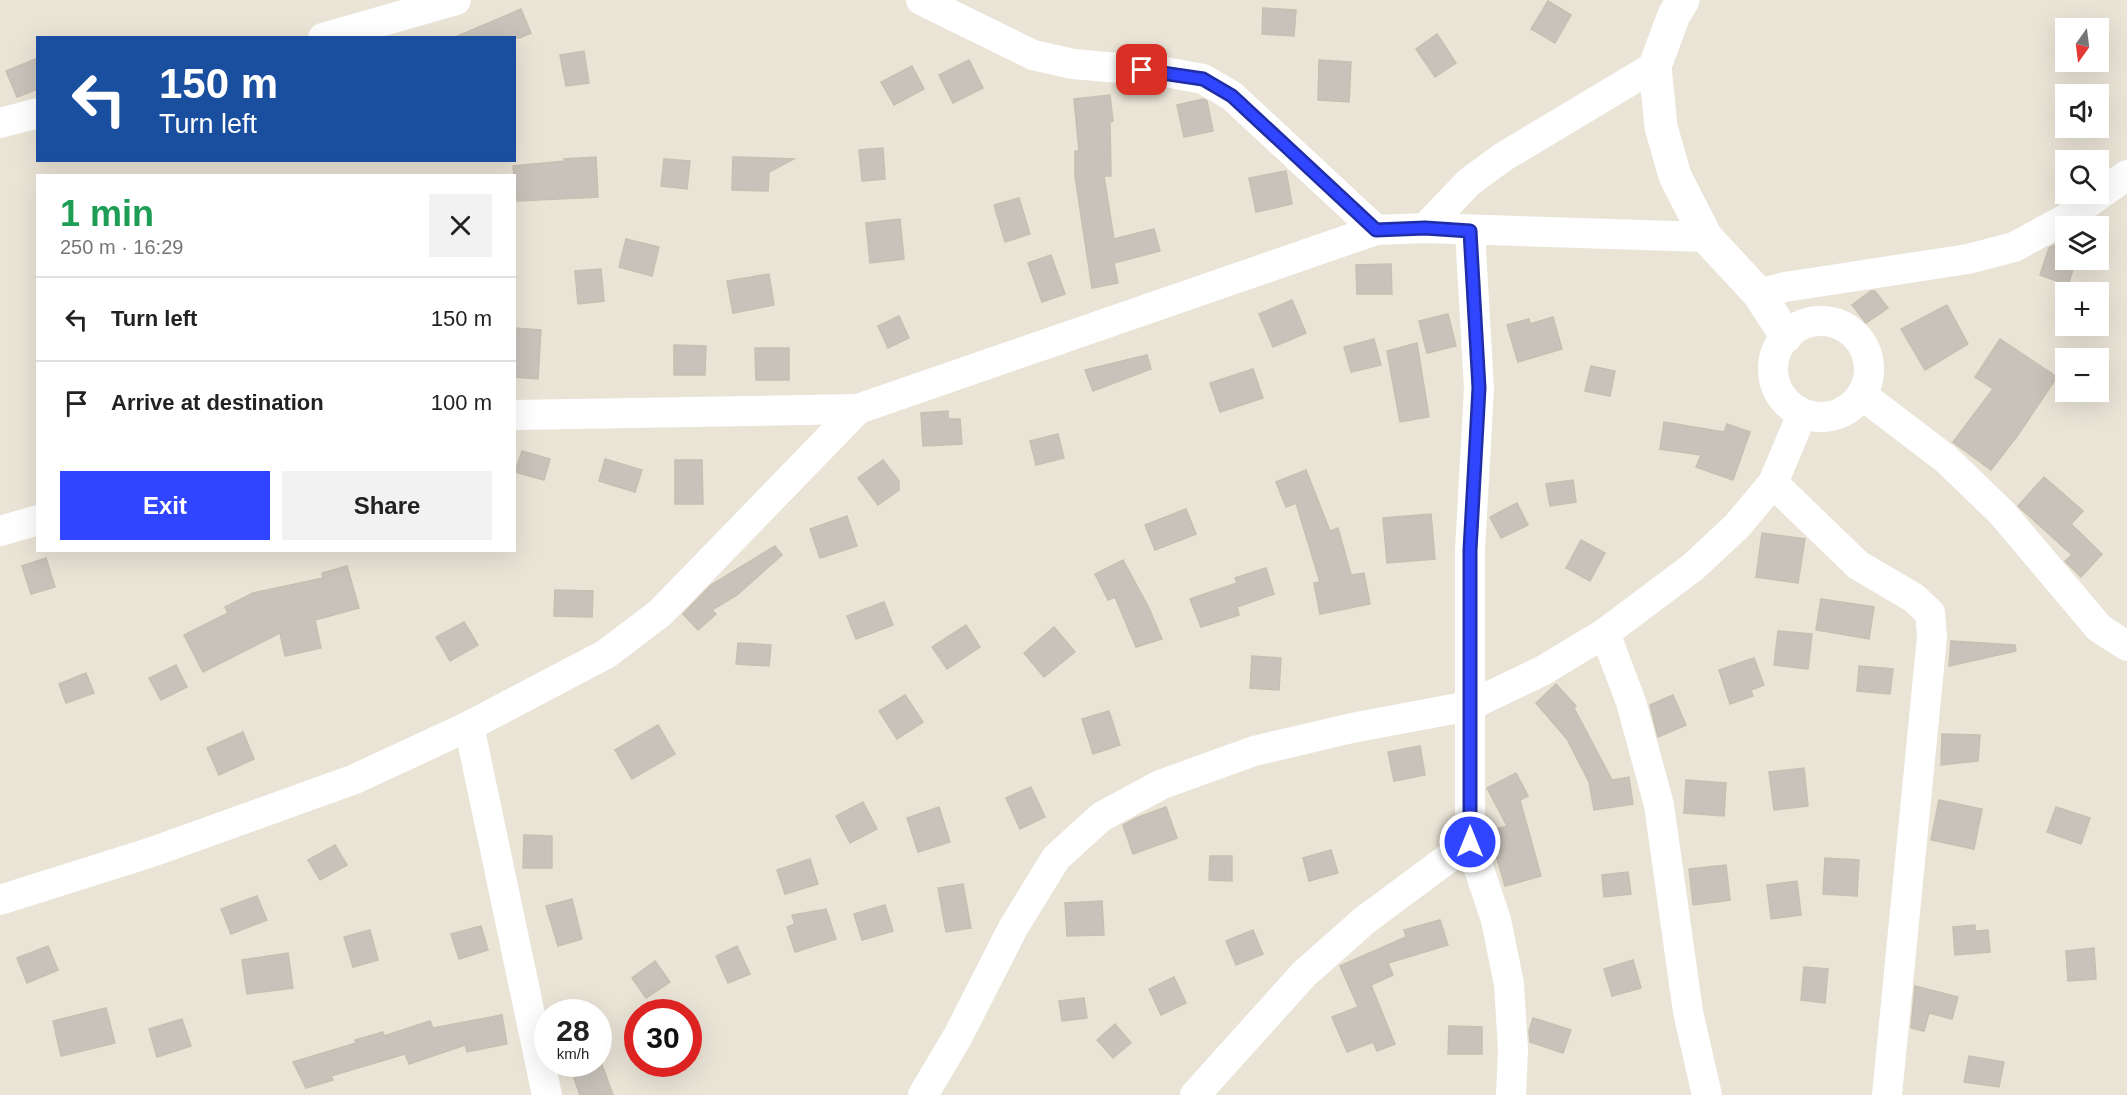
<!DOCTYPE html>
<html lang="en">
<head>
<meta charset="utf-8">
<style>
	body { margin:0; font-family:Helvetica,sans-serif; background:#f2f2f2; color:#222; height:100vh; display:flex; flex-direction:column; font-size:22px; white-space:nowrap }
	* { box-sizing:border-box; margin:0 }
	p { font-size:20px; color:#767676 }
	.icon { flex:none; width:33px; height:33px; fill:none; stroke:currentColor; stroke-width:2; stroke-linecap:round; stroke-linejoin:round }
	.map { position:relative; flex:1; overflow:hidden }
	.side { position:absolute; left:36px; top:174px; width:480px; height:378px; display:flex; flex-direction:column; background:#fff; border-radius:0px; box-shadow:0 6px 24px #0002 }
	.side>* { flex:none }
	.hud { position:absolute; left:36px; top:36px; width:480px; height:126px; border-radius:0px; box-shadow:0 6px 24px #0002; background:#1a4fa0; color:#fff; overflow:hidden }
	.needle { width:39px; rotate:194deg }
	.controls { position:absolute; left:2055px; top:18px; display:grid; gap:12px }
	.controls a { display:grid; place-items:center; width:54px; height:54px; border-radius:0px; background:#fff; box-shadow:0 6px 24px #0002; font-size:30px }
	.speed { position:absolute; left:534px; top:999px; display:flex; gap:12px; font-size:30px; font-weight:700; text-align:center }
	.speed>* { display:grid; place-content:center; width:78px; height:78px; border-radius:50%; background:#fff; box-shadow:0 6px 24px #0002; line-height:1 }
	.speed small { font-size:15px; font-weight:400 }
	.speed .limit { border:9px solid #d22; background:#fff; color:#111 }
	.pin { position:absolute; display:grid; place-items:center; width:51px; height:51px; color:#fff; margin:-26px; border-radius:12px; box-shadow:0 3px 9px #0006 }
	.me { position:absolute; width:66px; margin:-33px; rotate:0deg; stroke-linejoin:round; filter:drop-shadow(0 0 4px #0008) }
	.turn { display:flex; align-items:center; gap:21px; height:126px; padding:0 24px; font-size:27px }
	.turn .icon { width:78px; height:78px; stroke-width:2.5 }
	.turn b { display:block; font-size:42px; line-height:51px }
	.round { display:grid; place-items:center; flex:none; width:63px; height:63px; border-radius:0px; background:#f2f2f2 }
	.overview { display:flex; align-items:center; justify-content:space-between; height:102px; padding:0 24px }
	h1 { font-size:36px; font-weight:700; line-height:45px; color:#1e9e55 }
	.cta { display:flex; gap:12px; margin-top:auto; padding:12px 24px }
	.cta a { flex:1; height:69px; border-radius:0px; background:#3045ff; color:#fff; font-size:24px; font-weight:700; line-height:69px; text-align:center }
	.cta a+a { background:#f2f2f2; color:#222 }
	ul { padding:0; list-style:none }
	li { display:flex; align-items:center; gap:18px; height:84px; padding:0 24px; border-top:2px solid #e0e0e0 }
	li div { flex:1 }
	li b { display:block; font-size:22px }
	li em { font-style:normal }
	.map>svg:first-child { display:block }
</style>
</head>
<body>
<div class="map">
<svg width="2127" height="1095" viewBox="0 0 2127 1095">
	<rect width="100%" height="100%" fill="#eae4d7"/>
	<!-- building -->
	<g fill="#c8c3ba" stroke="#c5c0b1" stroke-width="1.5">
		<polygon points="1548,1 1571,15 1555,43 1531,29"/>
		<polygon points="1263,8 1296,10 1294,36 1262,34"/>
		<polygon points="521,9 531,33 519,38 453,38"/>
		<polygon points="1437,34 1456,63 1435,77 1416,49"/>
		<polygon points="584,51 589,83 566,86 560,55"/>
		<polygon points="38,58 38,89 17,97 6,71"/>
		<polygon points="969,60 983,88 953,103 939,75"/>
		<polygon points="1319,60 1351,62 1349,102 1318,100"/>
		<polygon points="912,66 924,89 894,105 881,82"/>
		<polygon points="1110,95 1113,121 1110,122 1111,176 1104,176 1114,239 1154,229 1160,251 1114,263 1118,283 1092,288 1075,176 1075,151 1079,151 1074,99"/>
		<polygon points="1203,99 1207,101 1213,131 1184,137 1177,105"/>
		<polygon points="883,148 885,179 862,181 859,150"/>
		<polygon points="596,157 598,197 517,201 513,166 565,161 564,159"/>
		<polygon points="733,157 769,158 794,159 769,172 768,191 732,190"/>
		<polygon points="664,159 690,161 687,189 661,186"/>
		<polygon points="1286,171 1292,204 1256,212 1249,178"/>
		<polygon points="1019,198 1030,234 1005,242 994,205"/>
		<polygon points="900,219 904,259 870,263 866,223"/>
		<polygon points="626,239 659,247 652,276 619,267"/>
		<polygon points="2066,239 2066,260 2076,260 2068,285 2040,275 2049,248"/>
		<polygon points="1051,255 1065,294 1042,302 1028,263"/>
		<polygon points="1391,264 1392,294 1357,294 1356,265"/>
		<polygon points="601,269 604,301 578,304 575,271"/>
		<polygon points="769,274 774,305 733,313 727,281"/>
		<polygon points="1871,291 1875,291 1888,308 1866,323 1852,305"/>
		<polygon points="1292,300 1306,333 1273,347 1259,314"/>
		<polygon points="1947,305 1968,344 1925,370 1901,329"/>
		<polygon points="1448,314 1456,346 1427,353 1419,321"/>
		<polygon points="899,316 909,338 888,348 878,326"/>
		<polygon points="1553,317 1562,349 1518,362 1507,325 1529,319 1530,324"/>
		<polygon points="514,328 541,330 538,379 514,377"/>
		<polygon points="1374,339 1381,365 1351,372 1344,347"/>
		<polygon points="2000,339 2057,377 2018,435 1991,470 1953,442 1993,389 1975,377"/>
		<polygon points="1417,343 1429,417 1400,422 1387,351"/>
		<polygon points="674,345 706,346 705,375 674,375"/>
		<polygon points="755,348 789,348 789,380 756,380"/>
		<polygon points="1147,355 1151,369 1093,391 1085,370"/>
		<polygon points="1591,366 1615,371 1610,396 1585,391"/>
		<polygon points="1253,369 1263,398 1220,412 1210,383"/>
		<polygon points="948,411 948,419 960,419 962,444 923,446 921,413"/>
		<polygon points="1664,422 1724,432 1727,424 1750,432 1733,480 1696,467 1701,455 1660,449"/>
		<polygon points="1058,434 1064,458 1036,465 1030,441"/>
		<polygon points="522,451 550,459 544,480 515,472"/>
		<polygon points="605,459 642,470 635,492 599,481"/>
		<polygon points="675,460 702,460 703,504 675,504"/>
		<polygon points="883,460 899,481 899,490 878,505 858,478"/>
		<polygon points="1306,470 1330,531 1338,528 1351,575 1364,573 1370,604 1320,614 1314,583 1320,582 1296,503 1286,507 1276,482"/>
		<polygon points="2044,477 2083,511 2071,524 2102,554 2081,577 2065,561 2072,555 2018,506"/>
		<polygon points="1573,480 1576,502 1550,506 1546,484"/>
		<polygon points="1517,503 1528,525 1501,538 1490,517"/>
		<polygon points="1186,509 1196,534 1155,550 1145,525"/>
		<polygon points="1431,514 1435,559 1387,563 1383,518"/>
		<polygon points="847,516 857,546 820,558 810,529"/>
		<polygon points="1762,533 1805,539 1798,583 1756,577"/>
		<polygon points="1581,540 1605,553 1590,581 1566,568"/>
		<polygon points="775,546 782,555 737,595 712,610 716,614 698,630 683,614 711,585"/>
		<polygon points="46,558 55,587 31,594 22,566"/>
		<polygon points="1123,560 1149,608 1162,639 1136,647 1115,597 1108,600 1095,574"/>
		<polygon points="347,566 359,608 315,620 321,648 285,656 280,633 203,672 184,635 228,613 225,607 253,593 323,578 322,573"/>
		<polygon points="1266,568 1274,594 1237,607 1239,615 1201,627 1190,599 1237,583 1235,578"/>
		<polygon points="555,590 593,591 592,617 554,616"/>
		<polygon points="1821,599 1874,607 1869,639 1816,630"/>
		<polygon points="884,602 893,625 856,639 847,616"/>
		<polygon points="464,622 478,645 450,661 436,637"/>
		<polygon points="966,625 980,647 947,669 932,647"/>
		<polygon points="1054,627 1075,652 1044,677 1024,653"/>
		<polygon points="1778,631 1812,634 1808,669 1774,665"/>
		<polygon points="1951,641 2015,645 2016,651 1949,666"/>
		<polygon points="738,643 771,645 769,666 736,664"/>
		<polygon points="1252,656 1281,658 1279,690 1250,688"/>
		<polygon points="1754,658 1764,685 1751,690 1753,696 1730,704 1719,670"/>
		<polygon points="176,665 187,687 161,700 149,678"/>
		<polygon points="1859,666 1893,669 1890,694 1857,691"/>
		<polygon points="86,673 94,693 66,703 59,684"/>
		<polygon points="1556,684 1576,706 1574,708 1612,780 1629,777 1633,804 1594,810 1589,782 1567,739 1536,703"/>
		<polygon points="905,695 923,722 897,739 879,711"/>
		<polygon points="1673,695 1686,725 1658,737 1650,705"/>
		<polygon points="1109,711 1120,745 1093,754 1082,719"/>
		<polygon points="658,725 675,754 632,779 615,750"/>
		<polygon points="243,732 254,759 219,775 207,748"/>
		<polygon points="1942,734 1980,735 1978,761 1941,765"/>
		<polygon points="1420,746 1425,775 1394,781 1388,752"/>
		<polygon points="1804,768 1808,806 1774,810 1769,772"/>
		<polygon points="1516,773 1528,796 1520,800 1541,876 1505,886 1489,831 1507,826 1487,788"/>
		<polygon points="1686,780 1726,783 1724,816 1684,813"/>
		<polygon points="1031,787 1045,817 1020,829 1006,798"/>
		<polygon points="1939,800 1982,809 1974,849 1931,840"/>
		<polygon points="863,802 877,829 850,843 836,816"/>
		<polygon points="939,807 950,842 918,852 907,818"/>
		<polygon points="1166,807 1177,838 1133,854 1123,825 1136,818"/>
		<polygon points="2056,807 2090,818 2081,844 2047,832"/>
		<polygon points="524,835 552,836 552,868 523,868"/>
		<polygon points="335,845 347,865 320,880 308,860"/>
		<polygon points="1331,850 1338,873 1309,881 1303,858"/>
		<polygon points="1210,856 1232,856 1232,881 1209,880"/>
		<polygon points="1825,858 1859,860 1857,896 1823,894"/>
		<polygon points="810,859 818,884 785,894 777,870"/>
		<polygon points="1726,865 1730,900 1693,905 1689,869"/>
		<polygon points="1628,872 1631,894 1604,897 1602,875"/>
		<polygon points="1797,881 1801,915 1771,919 1767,885"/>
		<polygon points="963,884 971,928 946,932 938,888"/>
		<polygon points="257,896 267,920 231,934 221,909"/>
		<polygon points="572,899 582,939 558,946 546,906"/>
		<polygon points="1102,901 1104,935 1067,936 1065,903"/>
		<polygon points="885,905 893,931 862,940 854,914"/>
		<polygon points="826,909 836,939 795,952 787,927 795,924 792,915"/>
		<polygon points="1440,920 1448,945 1388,963 1393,975 1371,985 1395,1044 1377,1051 1373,1042 1347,1052 1332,1017 1358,1007 1340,966 1406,937 1404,930"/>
		<polygon points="1975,925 1975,931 1988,930 1990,952 1955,955 1953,927"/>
		<polygon points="481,926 488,950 459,959 451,934"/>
		<polygon points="370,930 378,960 353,967 344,937"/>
		<polygon points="1253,930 1263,954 1236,965 1226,941"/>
		<polygon points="48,946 58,970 27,983 17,958"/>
		<polygon points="737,946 750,974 728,983 716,956"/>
		<polygon points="2094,948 2096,979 2068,981 2066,951"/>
		<polygon points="288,953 293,988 247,994 242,960"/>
		<polygon points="1633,960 1641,988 1612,996 1604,969"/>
		<polygon points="655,961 670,982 646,998 632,978"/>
		<polygon points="1804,967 1828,969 1825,1003 1801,1000"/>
		<polygon points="1174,977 1186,1003 1161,1015 1149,989"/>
		<polygon points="1915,986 1958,997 1952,1019 1929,1013 1924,1031 1911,1028"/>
		<polygon points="1084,998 1087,1018 1062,1021 1059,1001"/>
		<polygon points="106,1008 115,1043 61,1056 53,1021"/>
		<polygon points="502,1015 507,1044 467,1052 465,1045 409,1064 405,1054 331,1076 333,1080 306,1088 293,1062 356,1043 355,1040 383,1032 384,1036 430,1021 433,1028"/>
		<polygon points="1533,1018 1571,1030 1563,1053 1530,1042 1529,1031"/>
		<polygon points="182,1019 191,1046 157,1057 149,1029"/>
		<polygon points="1115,1024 1131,1043 1113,1058 1097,1040"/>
		<polygon points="1449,1026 1482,1027 1482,1054 1448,1054"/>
		<polygon points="1969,1056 2004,1062 1999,1087 1964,1082"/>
		<polygon points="601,1062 613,1095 580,1095 572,1073"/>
	</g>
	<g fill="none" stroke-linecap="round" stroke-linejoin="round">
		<!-- street -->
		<g stroke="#fff" stroke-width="30">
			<polyline points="921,0 1033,55 1073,64 1165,72 1203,79 1232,96 1376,230"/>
			<polyline points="323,38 456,0"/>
			<polyline points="0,123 38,113"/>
			<polyline points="1425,228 1469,182 1503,157 1655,66"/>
			<polyline points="1470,231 1479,389 1470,550 1470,842 1496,920 1509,984 1513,1050 1511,1095"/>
			<polyline points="1759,294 1785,287 1968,259 2014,247 2064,220 2127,175"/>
			<circle cx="1821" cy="369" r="48"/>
			<polyline points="1862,395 1946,459 2002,513 2099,628 2127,646"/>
			<polyline points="514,415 858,409"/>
			<polyline points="1773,483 1858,565 1914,598 1930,613 1932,637 1887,1095"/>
			<polyline points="0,531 38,520"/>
			<polyline points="1605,633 1631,702 1659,805 1688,1012 1707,1095"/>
			<polyline points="469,726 547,1095"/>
			<polyline points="0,900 152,852 355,779 469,726 606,654 660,613 858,409 1376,230 1425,228 1706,237"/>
			<polyline points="923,1095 958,1036 1013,928 1056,858 1101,817 1160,785 1254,751 1352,728 1469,706 1542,671 1605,633 1693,567 1737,526 1773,483 1802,414"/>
			<polyline points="1195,1095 1304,974 1365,920 1470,842"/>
		</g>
		<!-- secondary -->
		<polyline stroke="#fff" stroke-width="33" points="1683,0 1674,15 1655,66 1661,127 1675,176 1706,237 1759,294 1786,336"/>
	</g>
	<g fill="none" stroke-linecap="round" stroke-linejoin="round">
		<defs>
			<polyline id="route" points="1142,70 1203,79 1232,96 1376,230 1425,228 1470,231 1479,388 1470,550 1470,842"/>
		</defs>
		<!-- route casing -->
		<use href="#route" stroke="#1f2da6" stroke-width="15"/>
		<!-- route -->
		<use href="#route" stroke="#3045ff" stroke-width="10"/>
	</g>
</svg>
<div class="controls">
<a><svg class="needle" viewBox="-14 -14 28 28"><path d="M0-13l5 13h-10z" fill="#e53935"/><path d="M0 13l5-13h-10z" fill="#767676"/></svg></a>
<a><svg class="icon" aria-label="sound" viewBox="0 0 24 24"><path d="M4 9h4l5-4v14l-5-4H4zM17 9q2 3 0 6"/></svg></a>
<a><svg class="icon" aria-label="search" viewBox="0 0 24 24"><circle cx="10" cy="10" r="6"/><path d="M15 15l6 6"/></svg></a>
<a><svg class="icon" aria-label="layers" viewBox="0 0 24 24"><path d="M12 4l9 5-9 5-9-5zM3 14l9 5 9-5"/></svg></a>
<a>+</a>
<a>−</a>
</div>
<div class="speed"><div>28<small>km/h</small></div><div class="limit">30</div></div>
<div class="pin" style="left:1142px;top:70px;background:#d93025"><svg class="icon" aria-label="arrive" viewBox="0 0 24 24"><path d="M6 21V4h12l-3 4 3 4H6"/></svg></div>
<svg class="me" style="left:1470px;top:842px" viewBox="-20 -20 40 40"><circle r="17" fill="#3045ff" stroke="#fff" stroke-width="3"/><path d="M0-11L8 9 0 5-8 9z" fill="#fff"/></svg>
<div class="hud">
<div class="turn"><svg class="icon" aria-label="left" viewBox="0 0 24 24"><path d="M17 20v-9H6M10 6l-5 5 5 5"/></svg><div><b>150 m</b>Turn left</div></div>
</div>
<section class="side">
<div class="overview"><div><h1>1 min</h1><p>250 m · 16:29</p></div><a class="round"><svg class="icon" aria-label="close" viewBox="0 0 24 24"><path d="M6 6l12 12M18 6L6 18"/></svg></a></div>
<ul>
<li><svg class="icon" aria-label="left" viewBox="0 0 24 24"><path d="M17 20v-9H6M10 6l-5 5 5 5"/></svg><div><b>Turn left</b></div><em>150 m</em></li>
<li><svg class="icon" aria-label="arrive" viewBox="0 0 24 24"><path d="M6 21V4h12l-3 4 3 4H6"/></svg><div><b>Arrive at destination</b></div><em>100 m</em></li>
</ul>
<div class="cta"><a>Exit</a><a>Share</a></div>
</section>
</div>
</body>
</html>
